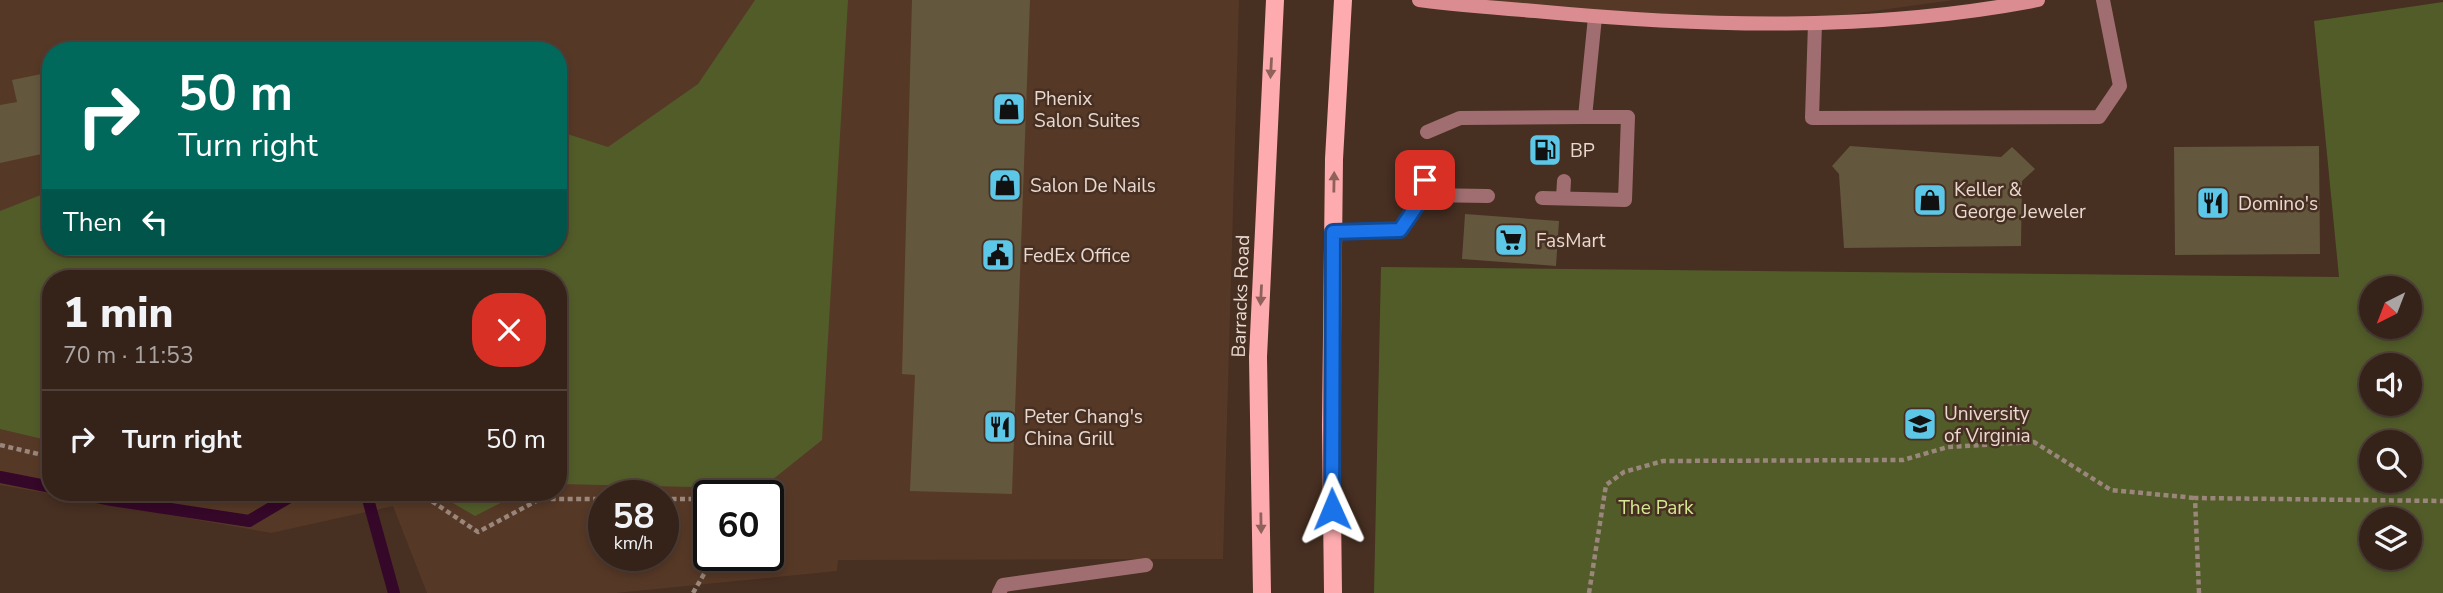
<!DOCTYPE html>
<html lang="en">
<head>
<meta charset="utf-8">
<style>
	body { margin:0; font-family:"Nunito Sans",sans-serif; background:#402f27; color:#f1f3f6; height:100vh; display:flex; flex-direction:column; font-size:26px; white-space:nowrap }
	* { box-sizing:border-box; margin:0 }
	p { font-size:23px; color:#aaa4a2 }
	.icon { flex:none; width:38px; height:38px; fill:none; stroke:currentColor; stroke-width:2; stroke-linecap:round; stroke-linejoin:round }
	.map { position:relative; flex:1; overflow:hidden }
	.details { position:absolute; left:42px; top:270px; width:525px; height:231px; display:flex; flex-direction:column; background:#35231a; border-radius:28px; box-shadow:0 4px 10px #0003,0 0 0 2px #4f4039 }
	.details>* { flex:none }
	.guide { position:absolute; left:42px; top:42px; width:525px; height:214px; border-radius:28px; box-shadow:0 4px 10px #0003,0 0 0 2px #4f4039; background:#00695c; color:#fff; overflow:hidden }
	.needle { width:46px; rotate:222deg }
	.tools { position:absolute; left:2359px; top:276px; display:grid; gap:14px }
	.tools a { display:grid; place-items:center; width:63px; height:63px; border-radius:50%; background:#35231a; box-shadow:0 4px 10px #0003,0 0 0 2px #4f4039; font-size:35px }
	.speed { position:absolute; left:588px; top:480px; display:flex; gap:14px; font-size:35px; font-weight:700; text-align:center }
	.speed>* { display:grid; place-content:center; width:91px; height:91px; border-radius:50%; background:#35231a; box-shadow:0 4px 10px #0003,0 0 0 2px #4f4039; line-height:1 }
	.speed small { font-size:18px; font-weight:400 }
	.speed .limit { border:4px solid #111; border-radius:10px; background:#fff; color:#111 }
	.pin { position:absolute; display:grid; place-items:center; width:60px; height:60px; color:#fff; margin:-30px; border-radius:14px; box-shadow:0 4px 10px #0006 }
	.me { position:absolute; width:77px; margin:-38px; rotate:359deg; stroke-linejoin:round; filter:drop-shadow(0 0 5px #0008) }
	.turn { display:flex; align-items:center; gap:24px; height:147px; padding:0 21px; font-size:32px }
	.turn .icon { width:91px; height:91px; stroke-width:2.5 }
	.turn b { display:block; font-size:49px; line-height:60px }
	.then { display:flex; align-items:center; height:66px; padding:0 21px; background:#0003; gap:14px; font-size:26px }
	.round { display:grid; place-items:center; flex:none; width:74px; height:74px; border-radius:28px; background:#402f27 }
	.summary { display:flex; align-items:center; justify-content:space-between; height:119px; padding:0 21px }
	h1 { font-size:42px; font-weight:800; line-height:52px }
	ul { padding:0; list-style:none }
	li { display:flex; align-items:center; gap:21px; height:98px; padding:0 21px; border-top:2px solid #4f4039 }
	li div { flex:1 }
	li b { display:block; font-size:26px }
	li em { font-style:normal }
	.map>svg:first-child { display:block }
</style>
</head>
<body>
<div class="map">
<svg width="2443" height="593" viewBox="0 0 2443 593">
	<rect width="100%" height="100%" fill="#472f22"/>
	<!-- built -->
	<g fill="#563826" fill-rule="evenodd">
		<path d="M0,0H1239L1223,559L838,560L837,571L616,593H427L393,506L271,533L0,485ZM51,51H558V247H51ZM51,278H558V492H51ZM604,495H663V555H604ZM709,495H768V555H709Z"/>
		<polygon points="1469,0 1954,0 1771,25"/>
	</g>
	<!-- green -->
	<g fill="#525c29" fill-rule="evenodd">
		<polygon points="755,0 848,0 822,440 772,480 747,495 709,497 694,487 558,484 558,278 51,278 51,441 0,429 0,211 51,191 51,247 558,247 558,131 608,147 698,84"/>
		<path d="M2443,2V593H1374L1381,267L2339,277L2314,21ZM2371,289H2410V327H2371ZM2371,366H2410V404H2371ZM2371,443H2410V481H2371ZM2371,520H2410V558H2371Z"/>
		<polygon points="434,492 522,492 475,516"/>
	</g>
	<g fill="none" stroke-linecap="round" stroke-linejoin="round">
		<!-- stream -->
		<g stroke="#350728" stroke-width="12">
			<polyline points="0,477 51,487"/>
			<polyline points="72,492 112,500 249,521 298,492"/>
			<polyline points="366,492 394,593"/>
		</g>
	</g>
	<!-- building -->
	<g fill="#63573d">
		<polygon points="912,0 1030,0 1012,494 910,491 915,375 902,374"/>
		<polygon points="51,72 51,152 0,163 0,105 17,102 12,80"/>
		<polygon points="1850,146 2001,157 2012,147 2035,169 2022,181 2021,246 1844,248 1839,174 1832,166"/>
		<polygon points="2319,146 2320,254 2175,255 2174,147"/>
		<polygon points="1465,214 1559,221 1556,266 1462,259"/>
	</g>
	<g fill="none" stroke-linecap="round" stroke-linejoin="round">
		<!-- path -->
		<g stroke="#9a867b" stroke-width="4.5" stroke-dasharray="5 3.5" stroke-linecap="butt">
			<polyline points="0,445 51,457"/>
			<polyline points="418,492 478,532 540,499 604,499"/>
			<polyline points="663,499 692,499 709,540"/>
			<polyline points="693,593 715,555"/>
			<polyline points="1589,593 1606,485 1624,472 1663,461 1903,460 1948,447 2034,442 2111,490 2195,498"/>
			<polyline points="2199,593 2195,498 2443,501"/>
		</g>
		<!-- lane -->
		<g stroke="#a06e70" stroke-width="14">
			<polyline points="1815,23 1812,118 2099,117 2120,86 2103,0"/>
			<polyline points="1427,132 1460,118 1585,117 1595,17"/>
			<polyline points="1425,180 1424,195 1488,196"/>
			<polyline points="1542,198 1625,200 1628,117 1585,117"/>
			<polyline points="1563,198 1564,181"/>
			<polyline points="1333,232 1400,231 1424,195"/>
			<polyline points="999,593 1003,585 1146,565"/>
		</g>
		<!-- secondary -->
		<path stroke="#db8c90" stroke-width="14" d="M1419,0C1457,5 1496,8 1535,11C1703,27 1872,32 2038,0"/>
		<!-- primary -->
		<g stroke="#fdabae" stroke-width="18">
			<polyline points="1262,593 1258,357 1275,0"/>
			<polyline points="1333,593 1331,426 1334,159 1343,0"/>
		</g>
	</g>
	<!-- one-way arrows -->
	<defs><path id="oneway-solid" d="M-6-.8H1V-3.2L6.5 0L1 3.2V.8H-6Z" transform="scale(1.75)"/></defs>
	<g fill="#90615a">
		<use href="#oneway-solid" transform="translate(1271 68) rotate(93)"/>
		<use href="#oneway-solid" transform="translate(1334 182) rotate(-89)"/>
		<use href="#oneway-solid" transform="translate(1261 295) rotate(93)"/>
		<use href="#oneway-solid" transform="translate(1261 523) rotate(89)"/>
	</g>
	<g fill="none" stroke-linecap="round" stroke-linejoin="round">
		<defs>
			<polyline id="route" points="1332,509 1333,232 1400,230 1424,195 1425,180"/>
		</defs>
		<!-- route casing -->
		<use href="#route" stroke="#114b97" stroke-width="18"/>
		<!-- route -->
		<use href="#route" stroke="#1a73e8" stroke-width="12"/>
	</g>
	<!-- icons -->
	<defs>
		<symbol id="shop-square" viewBox="-11 -11 22 22"><rect x="-9" y="-9" width="18" height="18" rx="4" fill="#5dc7e8" stroke="#472f22"/><path d="M-5-2.5h2.3a2.7 3.5 0 0 1 5.4 0H5L5.5 6h-11ZM-1.5-2.5h3a1.5 2.3 0 0 0-3 0Z" fill="#111"/></symbol>
		<symbol id="fuel-square" viewBox="-11 -11 22 22"><rect x="-9" y="-9" width="18" height="18" rx="4" fill="#5dc7e8" stroke="#472f22"/><path d="M-5.5-6h7V0h2V4h1.3V-2.5L3-4.5l.8-.8L6-3V5H2.5V1h-1V6h-7ZM-4.2-4.7v3.2H.2V-4.7Z" fill="#111"/></symbol>
		<symbol id="restaurant-square" viewBox="-11 -11 22 22"><rect x="-9" y="-9" width="18" height="18" rx="4" fill="#5dc7e8" stroke="#472f22"/><path d="M-5-6h1v4h1v-4h1v4h1v-4h1v5L-1.5 .5V6h-2V.5L-5-1ZM5-6V6H3V1.5H1.5Q1.5-4 5-6Z" fill="#111"/></symbol>
		<symbol id="supermarket-square" viewBox="-11 -11 22 22"><rect x="-9" y="-9" width="18" height="18" rx="4" fill="#5dc7e8" stroke="#472f22"/><path d="M-6-5.5h2.5l.6 2H6L4.5 2H-2.5L-4.4-4H-6ZM-1.5 3.2a1.3 1.3 0 1 0 .1 0ZM3 3.2a1.3 1.3 0 1 0 .1 0Z" fill="#111"/></symbol>
		<symbol id="civic-square" viewBox="-11 -11 22 22"><rect x="-9" y="-9" width="18" height="18" rx="4" fill="#5dc7e8" stroke="#472f22"/><path d="M-.6-6.5H3V-4.5H.6V-3L4-1V1h2V6H-6V1h2V-1L-.6-3ZM-1.2 2.5V6h2.4V2.5Z" fill="#111"/></symbol>
		<symbol id="university-square" viewBox="-11 -11 22 22"><rect x="-9" y="-9" width="18" height="18" rx="4" fill="#5dc7e8" stroke="#472f22"/><path d="M0-5L7-2L0 1L-7-2ZM-4 1L0 2.5L4 1V4Q0 6-4 4Z" fill="#111"/></symbol>
	</defs>
	<g fill-rule="evenodd">
		<use href="#shop-square" x="990" y="90" width="38" height="38"/>
		<use href="#fuel-square" x="1526" y="131" width="38" height="38"/>
		<use href="#shop-square" x="986" y="166" width="38" height="38"/>
		<use href="#shop-square" x="1911" y="181" width="38" height="38"/>
		<use href="#restaurant-square" x="2194" y="184" width="38" height="38"/>
		<use href="#supermarket-square" x="1492" y="221" width="38" height="38"/>
		<use href="#civic-square" x="979" y="236" width="38" height="38"/>
		<use href="#university-square" x="1901" y="405" width="38" height="38"/>
		<use href="#restaurant-square" x="981" y="408" width="38" height="38"/>
	</g>
	<g text-anchor="middle" stroke-width="5" stroke-linejoin="round" paint-order="stroke">
		<!-- poi labels -->
		<g font-size="19" fill="#e9d9d1" stroke="#472f22" text-anchor="start">
			<text x="1034" y="105">Phenix<tspan x="1034" dy="22">Salon Suites</tspan></text>
			<text x="1570" y="157">BP</text>
			<text x="1030" y="192">Salon De Nails</text>
			<text x="1954" y="196">Keller &amp;<tspan x="1954" dy="22">George Jeweler</tspan></text>
			<text x="2238" y="210">Domino's</text>
			<text x="1536" y="247">FasMart</text>
			<text x="1023" y="262">FedEx Office</text>
			<text x="1944" y="420">University<tspan x="1944" dy="22">of Virginia</tspan></text>
			<text x="1024" y="423">Peter Chang's<tspan x="1024" dy="22">China Grill</tspan></text>
		</g>
		<!-- street labels -->
		<g font-size="19" fill="#e9d9d1" stroke="#472f22">
			<text transform="translate(1240 296) rotate(-88)" y="7">Barracks Road</text>
		</g>
		<!-- park labels -->
		<g font-size="19" fill="#d6e992" stroke="#472f22">
			<text x="1656" y="514">The Park</text>
		</g>
	</g>
</svg>
<div class="tools">
<a><svg class="needle" viewBox="-14 -14 28 28"><path d="M0-13l5 13h-10z" fill="#e53935"/><path d="M0 13l5-13h-10z" fill="#aaa4a2"/></svg></a>
<a><svg class="icon" aria-label="sound" viewBox="0 0 24 24"><path d="M4 9h4l5-4v14l-5-4H4zM17 9q2 3 0 6"/></svg></a>
<a><svg class="icon" aria-label="search" viewBox="0 0 24 24"><circle cx="10" cy="10" r="6"/><path d="M15 15l6 6"/></svg></a>
<a><svg class="icon" aria-label="layers" viewBox="0 0 24 24"><path d="M12 4l9 5-9 5-9-5zM3 14l9 5 9-5"/></svg></a>
</div>
<div class="speed"><div>58<small>km/h</small></div><div class="limit">60</div></div>
<div class="pin" style="left:1425px;top:180px;background:#d93025"><svg class="icon" aria-label="arrive" viewBox="0 0 24 24"><path d="M6 21V4h12l-3 4 3 4H6"/></svg></div>
<svg class="me" style="left:1332px;top:509px" viewBox="-20 -20 40 40"><path d="M0-17L14 15 0 8-14 15z" fill="#1a73e8" stroke="#fff" stroke-width="4"/></svg>
<div class="guide">
<div class="turn"><svg class="icon" aria-label="right" viewBox="0 0 24 24"><path d="M7 20v-9h11M14 6l5 5-5 5"/></svg><div><b>50 m</b>Turn right</div></div>
<div class="then">Then<svg class="icon" aria-label="left" viewBox="0 0 24 24"><path d="M17 20v-9H6M10 6l-5 5 5 5"/></svg></div>
</div>
<section class="details">
<div class="summary"><div><h1>1 min</h1><p>70 m · 11:53</p></div><a class="round" style="background:#d93025;color:#fff"><svg class="icon" aria-label="close" viewBox="0 0 24 24"><path d="M6 6l12 12M18 6L6 18"/></svg></a></div>
<ul>
<li><svg class="icon" aria-label="right" viewBox="0 0 24 24"><path d="M7 20v-9h11M14 6l5 5-5 5"/></svg><div><b>Turn right</b></div><em>50 m</em></li>
</ul>
</section>
</div>
</body>
</html>
